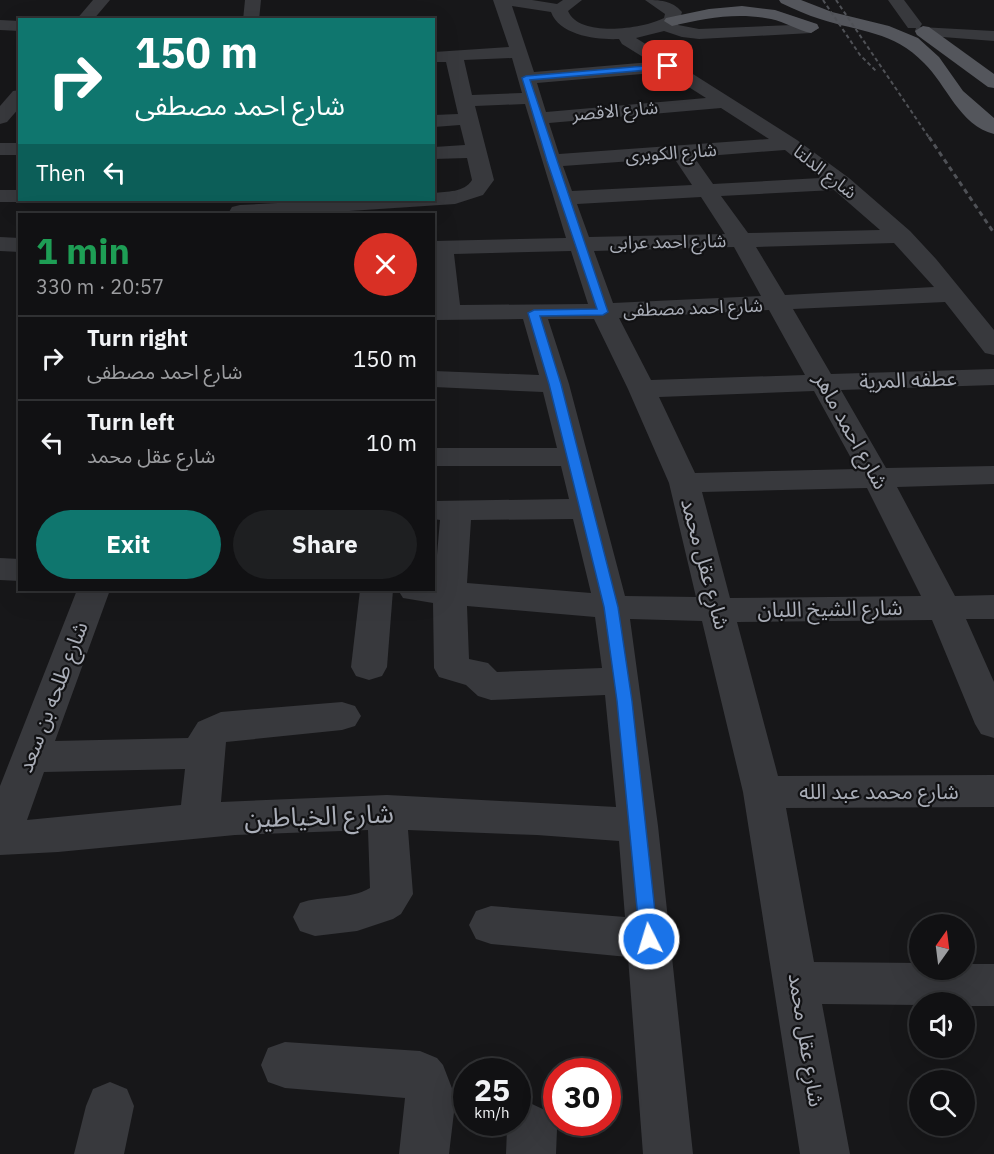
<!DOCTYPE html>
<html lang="en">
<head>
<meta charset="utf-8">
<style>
	body { margin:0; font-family:"IBM Plex Sans","Noto Sans Arabic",sans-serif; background:#1e1f21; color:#f1f3f6; height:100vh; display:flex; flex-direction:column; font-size:22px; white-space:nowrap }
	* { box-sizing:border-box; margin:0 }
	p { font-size:20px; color:#9c9da0 }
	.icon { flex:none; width:33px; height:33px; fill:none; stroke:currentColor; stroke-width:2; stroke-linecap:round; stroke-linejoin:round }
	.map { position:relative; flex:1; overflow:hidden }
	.drawer { position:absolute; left:18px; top:213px; width:417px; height:378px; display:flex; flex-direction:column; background:#111113; border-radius:0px; box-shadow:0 6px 24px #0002,0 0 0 2px #303133 }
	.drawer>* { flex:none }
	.banner { position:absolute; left:18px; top:18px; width:417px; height:183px; border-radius:0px; box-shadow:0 6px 24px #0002,0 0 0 2px #303133; background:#0f766e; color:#fff; overflow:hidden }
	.needle { width:39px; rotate:14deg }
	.buttons { position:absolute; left:909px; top:914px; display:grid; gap:12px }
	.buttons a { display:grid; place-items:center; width:66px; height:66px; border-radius:50%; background:#111113; box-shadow:0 6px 24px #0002,0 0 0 2px #303133; font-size:30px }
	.speed { position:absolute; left:453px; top:1058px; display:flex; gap:12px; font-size:30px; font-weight:700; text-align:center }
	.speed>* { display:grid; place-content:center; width:78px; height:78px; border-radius:50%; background:#111113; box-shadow:0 6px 24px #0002,0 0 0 2px #303133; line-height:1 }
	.speed small { font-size:15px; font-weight:400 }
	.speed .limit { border:9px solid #d22; background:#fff; color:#111 }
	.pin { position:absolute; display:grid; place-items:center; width:51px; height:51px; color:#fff; margin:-26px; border-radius:12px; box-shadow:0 3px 9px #0006 }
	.me { position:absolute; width:66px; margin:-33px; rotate:355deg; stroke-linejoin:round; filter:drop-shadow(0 0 4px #0008) }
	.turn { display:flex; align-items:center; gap:21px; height:126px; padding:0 18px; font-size:27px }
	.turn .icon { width:78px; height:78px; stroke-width:2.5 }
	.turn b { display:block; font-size:42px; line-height:51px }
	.then { display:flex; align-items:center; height:57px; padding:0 18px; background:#0003; gap:12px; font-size:22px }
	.round { display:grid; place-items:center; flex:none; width:63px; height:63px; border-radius:32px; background:#1e1f21 }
	.summary { display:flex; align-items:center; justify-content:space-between; height:102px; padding:0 18px }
	h1 { font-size:36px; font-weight:700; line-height:45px; color:#1e9e55 }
	.action { display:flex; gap:12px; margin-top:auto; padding:12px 18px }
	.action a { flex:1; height:69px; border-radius:36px; background:#0f766e; color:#fff; font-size:24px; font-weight:700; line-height:69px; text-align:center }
	.action a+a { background:#1e1f21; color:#f1f3f6 }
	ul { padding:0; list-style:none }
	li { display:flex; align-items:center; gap:18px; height:84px; padding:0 18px; border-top:2px solid #303133 }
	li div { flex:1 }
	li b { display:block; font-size:22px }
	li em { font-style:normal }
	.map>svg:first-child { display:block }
</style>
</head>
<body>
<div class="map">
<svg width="994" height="1154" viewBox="0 0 994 1154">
	<rect width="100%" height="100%" fill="#171719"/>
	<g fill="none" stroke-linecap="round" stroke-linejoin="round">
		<!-- minor -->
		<g fill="#38393d" fill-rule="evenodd">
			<polygon points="93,0 110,0 93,20 76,20"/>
			<polygon points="245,0 261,0 259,20 243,20"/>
			<path d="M493,0H532L557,4L563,0H582L568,11C579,38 643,29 664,18L665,14L645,0C659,0 672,0 682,12L678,25L699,29L817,24L819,28L811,33L699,39L682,37L664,31L636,38L797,140L849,178L910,231L936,259L994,330V355L985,353L945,302L793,309L831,374L994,369V385L841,390L886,468L994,466V484L897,487L955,596L994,595V619H966L994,682V738L981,734L975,724L932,620L737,622L778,776L994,775V807L786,808L814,962L920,963V969H964V964H994V1006H964V1002H920V1005L822,1004L850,1154H800L743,792L702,621L630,619L658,826L693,1154H643L628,957L491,944L476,939L469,925L476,911L491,906L625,917L619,841L537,835L408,830L413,894L401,914L393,919L357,931L315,936L300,931L293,917L300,903C322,895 350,900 370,888L368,830L235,835L58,852L0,855V786L77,590H110L55,741L188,738L198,722L221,712L342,702L355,706L361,716L355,726L342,730L226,742L221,802L387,795L616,807L605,695L491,700L478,696L466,685L439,677L434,668L433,603L403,598L398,590H434L440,520L434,519V501L569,499L561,466H434V448H557L543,392L434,387V371L539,375L523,319L434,320V241L566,238L525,104L475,106L494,180L483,195L455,204L304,214H231L229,212L232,207L240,205L333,200H434V193C447,191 464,193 472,180L467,158L434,159V147L465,145L460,125L434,127V115L458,114L446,62H434V52L509,47ZM512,6L551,12C560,36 598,40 619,39L622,44L651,62L534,72ZM512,58L522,93L472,95L464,60ZM665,72L706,98L546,112L537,83ZM721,108L769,139L559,154L549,123ZM785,150L820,178L713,184L694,157ZM674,158L692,185L572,191L563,166ZM834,190L880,230L748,233L721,196ZM701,197L725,234L589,237L577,204ZM894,243L934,287L785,295L756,247ZM734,247L761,296L613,303L594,251ZM571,251L588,304L460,305L454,254ZM769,310L805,375L651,380L619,318ZM548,319H594L628,389L669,483L696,597L625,596L569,384ZM814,391L857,469L695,473L659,397ZM867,488L921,596L730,598L702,492ZM573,519L591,593L467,583L471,520ZM467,606L595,617L602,668L497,672L488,663L469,659ZM185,769L181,805L27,820L44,772Z"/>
			<polygon points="888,0 904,0 922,24 920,27 994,31 994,41 917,35 915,31 916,28 908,28"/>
			<polygon points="0,20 20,21 20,31 0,30"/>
			<polygon points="20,90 20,107 7,122 0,124 0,106 13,91"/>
			<rect x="0" y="143" width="20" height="12"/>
			<polygon points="0,190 20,190 20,200 28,200 20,202 0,202"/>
			<polygon points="0,237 20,238 20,252 0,251"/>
			<polygon points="0,558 20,559 20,581 0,580"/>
			<polygon points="360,590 393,590 387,667 382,676 369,680 356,676 351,667"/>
			<polygon points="285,1042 420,1051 437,1058 443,1065 453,1091 454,1112 449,1154 399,1154 405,1098 285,1088 268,1082 261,1065 268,1048"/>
			<polygon points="110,1082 127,1089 134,1106 124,1154 74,1154 86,1106 93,1089"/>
			<polygon points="532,1104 549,1112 557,1129 556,1154 506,1154 507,1129 510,1122 518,1122 518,1110"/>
		</g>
		<!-- major -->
		<g fill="#54565c" fill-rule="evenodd">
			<path d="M779,0H801L832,12L889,26L918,38L939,57L963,91L994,118V134C960,126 946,84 924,63C894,31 859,32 820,19C807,15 794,9 781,3Z"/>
			<path d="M742,6L775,10L817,24L819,28L811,33C797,30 785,22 771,19C737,12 705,18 672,26L664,21L666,18L709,9Z"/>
			<polygon points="923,26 929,27 994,74 994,88 988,87 917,35 915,31"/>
		</g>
		<!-- rail-far1 -->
		<g stroke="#4f5156" stroke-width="2" stroke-dasharray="4 3" stroke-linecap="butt">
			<polyline points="823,0 860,55 877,72"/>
			<polyline points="836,0 930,139"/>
		</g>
		<!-- rail -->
		<polyline stroke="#4f5156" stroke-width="3" stroke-dasharray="5 4" stroke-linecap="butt" points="929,137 994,233"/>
	</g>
	<!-- route -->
	<polygon fill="#1a73e8" stroke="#114b97" stroke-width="1.5" points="668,64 671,68 530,80 608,312 603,315 540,316 561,384 618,607 632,701 658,939 655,945 649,947 642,945 640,939 617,701 604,607 549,384 528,313 534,310 597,309 547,161 522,78 526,76"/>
	<g text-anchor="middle" stroke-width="4.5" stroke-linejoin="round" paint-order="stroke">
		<!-- far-street labels -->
		<g font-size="18" fill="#aaaeb8" stroke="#121214">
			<text transform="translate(615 111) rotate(-5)" y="6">شارع الاقصر</text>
			<text transform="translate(671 153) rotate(-4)" y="6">شارع الكوبرى</text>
			<text transform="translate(825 172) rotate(38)" y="6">شارع الدلتا</text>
			<text transform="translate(668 242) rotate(-1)" y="6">شارع احمد عرابى</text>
			<text transform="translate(693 308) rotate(-2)" y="6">شارع احمد مصطفى</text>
		</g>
		<!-- street labels -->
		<g font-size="21" fill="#aaaeb8" stroke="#121214">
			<text transform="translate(908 380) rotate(-2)" y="7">عطفه المرية</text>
			<text transform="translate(851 431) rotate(61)" y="7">شارع احمد ماهر</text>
			<text transform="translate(705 564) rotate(75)" y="7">شارع عقل محمد</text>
			<text transform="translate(830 609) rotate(-1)" y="7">شارع الشيخ اللبان</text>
			<text transform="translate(53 697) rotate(-69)" y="7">شارع طلحه بن سعد</text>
			<text x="879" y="799">شارع محمد عبد الله</text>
			<text transform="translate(806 1040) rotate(81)" y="7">شارع عقل محمد</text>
		</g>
		<!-- near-street labels -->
		<g font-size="26" fill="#aaaeb8" stroke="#121214">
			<text transform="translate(319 816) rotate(-2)" y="9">شارع الخياطين</text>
		</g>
	</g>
</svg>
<div class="buttons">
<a><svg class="needle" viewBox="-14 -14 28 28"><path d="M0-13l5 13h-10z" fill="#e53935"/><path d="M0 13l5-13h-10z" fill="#9c9da0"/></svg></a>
<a><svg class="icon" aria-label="sound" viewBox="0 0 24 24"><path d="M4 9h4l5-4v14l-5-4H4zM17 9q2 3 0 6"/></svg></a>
<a><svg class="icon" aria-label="search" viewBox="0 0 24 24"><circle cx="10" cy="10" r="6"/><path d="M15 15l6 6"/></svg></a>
</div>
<div class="speed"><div>25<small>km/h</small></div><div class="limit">30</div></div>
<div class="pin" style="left:668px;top:66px;background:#d93025"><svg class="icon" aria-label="arrive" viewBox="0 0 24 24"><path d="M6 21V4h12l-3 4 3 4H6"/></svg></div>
<svg class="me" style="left:649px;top:939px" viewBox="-20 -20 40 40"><circle r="17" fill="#1a73e8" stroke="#fff" stroke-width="3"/><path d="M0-11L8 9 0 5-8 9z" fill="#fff"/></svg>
<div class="banner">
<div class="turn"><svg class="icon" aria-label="right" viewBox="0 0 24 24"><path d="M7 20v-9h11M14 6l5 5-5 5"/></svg><div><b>150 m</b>شارع احمد مصطفى</div></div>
<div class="then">Then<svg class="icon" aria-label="left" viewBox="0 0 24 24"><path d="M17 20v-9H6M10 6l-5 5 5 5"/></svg></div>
</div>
<section class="drawer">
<div class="summary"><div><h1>1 min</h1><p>330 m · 20:57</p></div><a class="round" style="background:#d93025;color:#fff"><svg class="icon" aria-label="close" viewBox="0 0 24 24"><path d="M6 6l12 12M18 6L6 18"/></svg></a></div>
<ul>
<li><svg class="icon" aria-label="right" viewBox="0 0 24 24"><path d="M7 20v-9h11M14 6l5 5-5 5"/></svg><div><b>Turn right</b><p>شارع احمد مصطفى</p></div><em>150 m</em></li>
<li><svg class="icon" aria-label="left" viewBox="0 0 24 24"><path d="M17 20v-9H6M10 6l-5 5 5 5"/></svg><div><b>Turn left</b><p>شارع عقل محمد</p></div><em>10 m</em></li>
</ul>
<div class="action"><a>Exit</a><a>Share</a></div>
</section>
</div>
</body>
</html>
